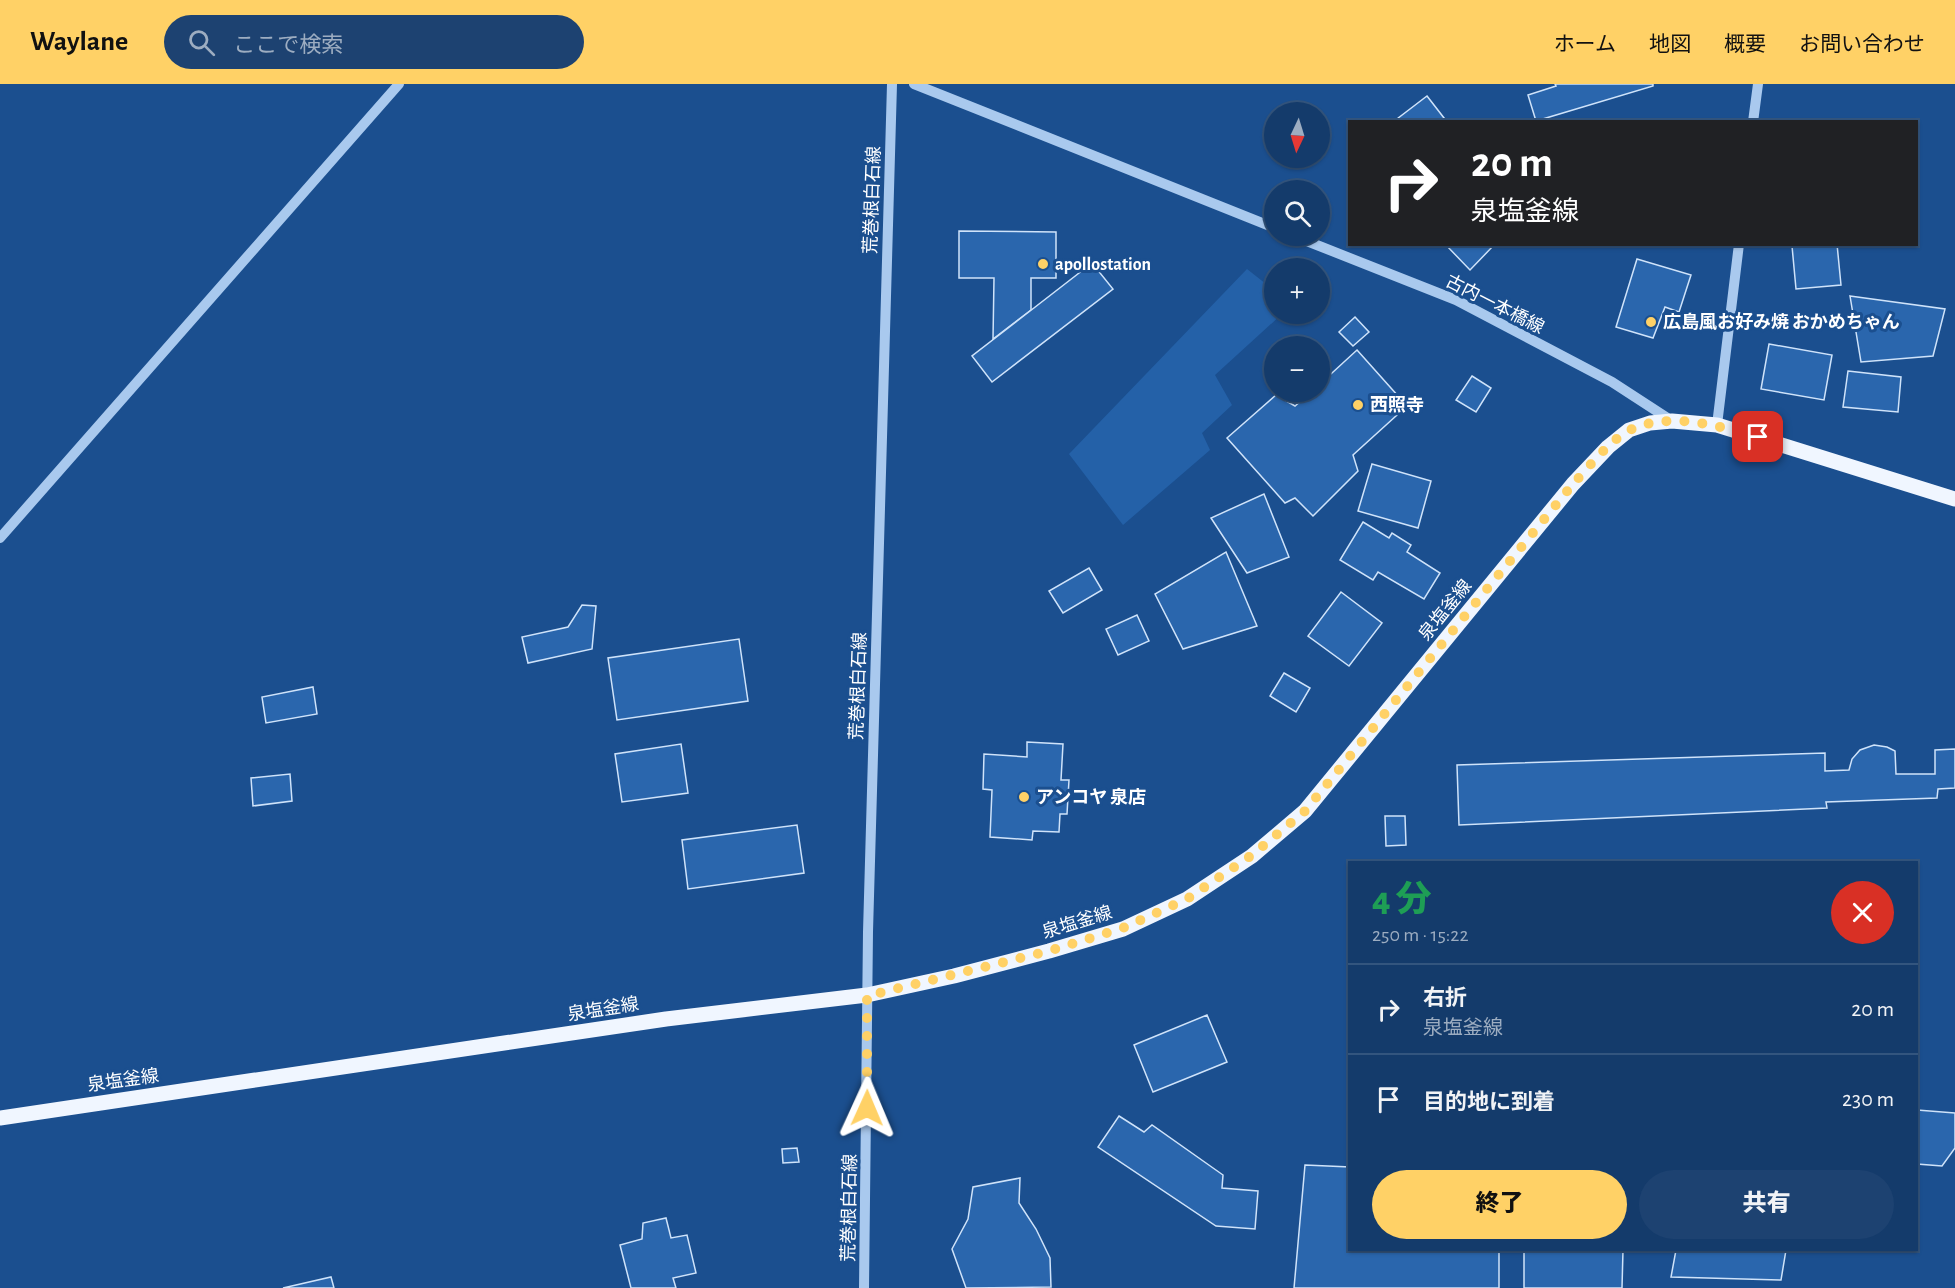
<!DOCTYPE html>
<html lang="ja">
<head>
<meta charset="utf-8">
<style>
	body { margin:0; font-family:"Alegreya Sans","Noto Sans JP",sans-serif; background:#1d4271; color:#f1f3f6; height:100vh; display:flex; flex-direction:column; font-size:22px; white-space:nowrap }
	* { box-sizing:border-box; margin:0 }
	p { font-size:20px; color:#9dadc1 }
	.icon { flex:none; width:33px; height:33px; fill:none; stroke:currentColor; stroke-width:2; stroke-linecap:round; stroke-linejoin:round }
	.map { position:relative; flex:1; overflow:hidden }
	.drawer { position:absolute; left:1348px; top:777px; width:570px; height:390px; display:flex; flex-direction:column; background:#143b6b; border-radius:0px; box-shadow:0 2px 4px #0004,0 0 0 2px #33557e }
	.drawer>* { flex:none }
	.guide { position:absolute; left:1348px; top:36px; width:570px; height:126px; border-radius:0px; box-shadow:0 2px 4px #0004,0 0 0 2px #33557e; background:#202124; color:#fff; overflow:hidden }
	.needle { width:39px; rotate:184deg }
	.fabs { position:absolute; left:1264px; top:18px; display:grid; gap:12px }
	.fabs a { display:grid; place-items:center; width:66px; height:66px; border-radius:50%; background:#143b6b; box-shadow:0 2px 4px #0004,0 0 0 2px #33557e; font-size:30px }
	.pin { position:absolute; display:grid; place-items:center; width:51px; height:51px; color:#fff; margin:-26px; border-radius:12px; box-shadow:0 3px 9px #0006 }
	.me { position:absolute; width:66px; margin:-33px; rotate:1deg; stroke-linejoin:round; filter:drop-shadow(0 0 4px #0008) }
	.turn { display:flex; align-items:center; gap:21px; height:126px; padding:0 24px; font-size:27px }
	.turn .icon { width:78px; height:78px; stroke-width:2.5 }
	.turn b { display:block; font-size:42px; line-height:51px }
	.round { display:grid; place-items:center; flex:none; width:63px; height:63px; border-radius:32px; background:#1d4271 }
	.summary { display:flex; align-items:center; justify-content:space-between; height:102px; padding:0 24px }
	h1 { font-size:36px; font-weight:800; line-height:45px; color:#1e9e55 }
	.cta { display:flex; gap:12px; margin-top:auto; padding:12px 24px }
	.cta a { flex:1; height:69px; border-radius:36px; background:#ffd166; color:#111; font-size:24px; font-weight:800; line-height:69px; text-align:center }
	.cta a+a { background:#1d4271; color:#f1f3f6 }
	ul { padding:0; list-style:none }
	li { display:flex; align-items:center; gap:18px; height:90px; padding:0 24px; border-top:2px solid #33557e }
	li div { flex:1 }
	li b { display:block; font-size:22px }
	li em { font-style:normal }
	header { display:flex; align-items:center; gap:36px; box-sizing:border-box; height:84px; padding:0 30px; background:#ffd166; color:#111 }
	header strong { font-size:28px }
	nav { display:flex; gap:33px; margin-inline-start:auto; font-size:21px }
	.search { width:420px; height:54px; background:#1d4271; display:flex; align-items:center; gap:15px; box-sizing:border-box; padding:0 21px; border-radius:33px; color:#9dadc1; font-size:22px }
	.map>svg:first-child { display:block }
</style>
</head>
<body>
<header>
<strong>Waylane</strong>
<div class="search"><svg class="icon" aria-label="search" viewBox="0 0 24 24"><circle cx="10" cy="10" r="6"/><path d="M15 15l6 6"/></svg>ここで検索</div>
<nav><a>ホーム</a><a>地図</a><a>概要</a><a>お問い合わせ</a></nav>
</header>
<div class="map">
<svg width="1955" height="1204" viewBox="0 0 1955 1204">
	<rect width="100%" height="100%" fill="#1b4f8f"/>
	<!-- green -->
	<polygon fill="#2461a8" points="1247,185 1275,207 1275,230 1282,230 1215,291 1232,321 1202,349 1210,366 1123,441 1069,370"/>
	<!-- building -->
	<g fill="#2a66ad" stroke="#cfe3fa" stroke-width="1.5">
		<polygon points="1555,0 1653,0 1653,2 1536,37 1528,11 1556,2"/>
		<polygon points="1427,12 1444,34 1439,38 1393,38"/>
		<polygon points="959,147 1056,148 1056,194 1031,194 1031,226 993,255 994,194 959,194"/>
		<polygon points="1445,160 1495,160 1470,186"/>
		<polygon points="1810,160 1837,160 1841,201 1796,205 1792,162"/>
		<polygon points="1637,175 1691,191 1679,228 1665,223 1653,254 1616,243"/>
		<polygon points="1092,179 1113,205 992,298 972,272"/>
		<polygon points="1850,212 1945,225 1933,272 1861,278"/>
		<polygon points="1355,233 1369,248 1353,262 1339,248"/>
		<polygon points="1769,260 1832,271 1824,316 1761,305"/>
		<polygon points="1357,266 1407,322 1353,371 1358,387 1313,432 1295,414 1285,419 1227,354 1276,311 1295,322 1311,308 1320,308 1320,300"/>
		<polygon points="1848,287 1901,293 1898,328 1843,323"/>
		<polygon points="1472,292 1491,304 1476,328 1456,316"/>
		<polygon points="1372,380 1431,397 1418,444 1358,427"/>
		<polygon points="1264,410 1289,473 1247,489 1211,434"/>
		<polygon points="1363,438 1389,454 1392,449 1411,461 1407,468 1440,489 1424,515 1378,488 1373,496 1340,476"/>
		<polygon points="1226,468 1257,542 1183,565 1155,510"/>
		<polygon points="1089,484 1102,506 1063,529 1049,507"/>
		<polygon points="1341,508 1382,539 1349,582 1308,552"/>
		<polygon points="582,521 596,522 592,565 528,579 522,553 568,543"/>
		<polygon points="1137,531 1149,557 1118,571 1106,545"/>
		<polygon points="739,555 748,617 617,636 608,574"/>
		<polygon points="1284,589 1310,604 1296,628 1270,612"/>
		<polygon points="313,603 317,630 266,639 262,613"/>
		<polygon points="1027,658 1063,660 1061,696 1069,696 1067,730 1060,730 1059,748 1033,747 1032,756 990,753 992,706 983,705 984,670 1027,673"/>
		<polygon points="681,660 688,709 622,718 615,670"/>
		<polygon points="1874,661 1887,663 1895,667 1896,690 1935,690 1935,666 1955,665 1955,704 1938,705 1937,714 1826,718 1827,724 1459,741 1457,681 1825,669 1825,687 1849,686 1852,675 1860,666"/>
		<polygon points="290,690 292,717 253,722 251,694"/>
		<polygon points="1385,732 1405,732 1406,761 1386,762"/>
		<polygon points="797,741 804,789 688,805 682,756"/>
		<polygon points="1207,931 1227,978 1153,1008 1134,961"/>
		<polygon points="1917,1026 1955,1029 1955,1064 1942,1082 1917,1080"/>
		<polygon points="1119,1032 1144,1048 1152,1041 1223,1091 1222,1104 1258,1107 1255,1145 1216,1142 1098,1063"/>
		<polygon points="797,1064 799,1078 783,1079 782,1065"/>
		<polygon points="1305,1081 1350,1083 1350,1166 1499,1166 1499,1204 1294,1204"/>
		<polygon points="1020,1094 1019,1119 1036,1145 1050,1174 1051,1203 966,1204 952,1165 968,1135 973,1103"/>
		<polygon points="666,1134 671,1154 687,1151 696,1189 673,1194 676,1204 631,1204 620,1161 642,1155 643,1139"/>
		<polygon points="1524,1166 1623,1166 1622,1204 1524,1204"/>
		<polygon points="1676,1166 1786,1166 1781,1196 1671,1193"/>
		<polygon points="331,1193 334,1204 283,1204"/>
	</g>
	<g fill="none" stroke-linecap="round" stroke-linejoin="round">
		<!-- minor -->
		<g stroke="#a9c9ee" stroke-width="10">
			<polyline points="914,0 1275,144"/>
			<polyline points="1753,38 1758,0"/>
			<polyline points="1294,152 1456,216 1612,298 1672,337"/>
			<polyline points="1717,341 1739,160"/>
			<polyline points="0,454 399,0"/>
			<polyline points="864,1204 868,848 892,0"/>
		</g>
		<!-- major -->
		<polyline stroke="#f0f6ff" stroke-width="15" points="0,1034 666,935 867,911 954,892 1049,867 1123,845 1187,815 1252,772 1305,727 1573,400 1608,363 1629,346 1650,339 1672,337 1717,341 1955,415"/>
	</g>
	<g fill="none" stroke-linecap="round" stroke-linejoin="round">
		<!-- route -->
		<path stroke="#ffd166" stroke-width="10" stroke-dasharray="0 18" d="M867,1024V912L1049,867L1123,844L1187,815L1252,771L1305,727L1573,400C1589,383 1610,356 1630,346C1670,327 1719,342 1758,353"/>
	</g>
	<!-- markers -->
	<g fill="#ffd166" stroke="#1b4f8f" stroke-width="2">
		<circle cx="1043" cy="180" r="6"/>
		<circle cx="1651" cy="238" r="6"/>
		<circle cx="1358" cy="321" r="6"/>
		<circle cx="1024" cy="713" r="6"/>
	</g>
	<g text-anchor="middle" stroke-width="6" stroke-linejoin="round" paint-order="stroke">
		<!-- street labels -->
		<g font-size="18" fill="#fff" stroke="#1b4f8f">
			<text transform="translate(872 116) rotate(-88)" y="6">荒巻根白石線</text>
			<text transform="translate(1495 220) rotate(27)" y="6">古内一本橋線</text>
			<text transform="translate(1445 526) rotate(-51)" y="6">泉塩釜線</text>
			<text transform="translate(858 602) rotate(-88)" y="6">荒巻根白石線</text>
			<text transform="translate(1077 838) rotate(-17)" y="6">泉塩釜線</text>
			<text transform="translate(603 925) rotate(-9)" y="6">泉塩釜線</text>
			<text transform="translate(123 996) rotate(-8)" y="6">泉塩釜線</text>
			<text transform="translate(849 1124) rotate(-89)" y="6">荒巻根白石線</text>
		</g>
		<!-- poi labels -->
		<g font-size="18" font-weight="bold" fill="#fff" stroke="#1b4f8f" text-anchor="start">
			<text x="1055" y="186">apollostation</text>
			<text x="1663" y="244">広島風お好み焼 おかめちゃん</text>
			<text x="1370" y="327">西照寺</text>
			<text x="1036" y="719">アンコヤ 泉店</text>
		</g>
	</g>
</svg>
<div class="fabs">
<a><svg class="needle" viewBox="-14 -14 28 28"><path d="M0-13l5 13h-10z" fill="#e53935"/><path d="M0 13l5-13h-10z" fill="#9dadc1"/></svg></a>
<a><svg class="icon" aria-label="search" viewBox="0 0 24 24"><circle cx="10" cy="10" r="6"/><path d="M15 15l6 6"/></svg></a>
<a>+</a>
<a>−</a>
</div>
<div class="pin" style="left:1758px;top:353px;background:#d93025"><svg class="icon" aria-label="arrive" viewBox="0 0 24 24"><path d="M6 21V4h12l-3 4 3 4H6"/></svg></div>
<svg class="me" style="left:867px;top:1024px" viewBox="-20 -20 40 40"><path d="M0-17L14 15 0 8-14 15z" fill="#ffd166" stroke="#fff" stroke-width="4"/></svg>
<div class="guide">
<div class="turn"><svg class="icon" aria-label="right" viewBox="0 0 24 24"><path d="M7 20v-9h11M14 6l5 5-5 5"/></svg><div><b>20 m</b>泉塩釜線</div></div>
</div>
<section class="drawer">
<div class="summary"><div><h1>4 分</h1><p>250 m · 15:22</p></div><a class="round" style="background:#d93025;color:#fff"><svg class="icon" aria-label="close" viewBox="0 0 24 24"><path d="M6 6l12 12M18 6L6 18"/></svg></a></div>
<ul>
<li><svg class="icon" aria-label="right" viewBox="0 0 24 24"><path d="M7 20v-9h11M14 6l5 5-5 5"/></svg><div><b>右折</b><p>泉塩釜線</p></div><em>20 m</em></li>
<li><svg class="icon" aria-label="arrive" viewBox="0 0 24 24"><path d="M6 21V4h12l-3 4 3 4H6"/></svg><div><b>目的地に到着</b></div><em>230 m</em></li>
</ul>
<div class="cta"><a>終了</a><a>共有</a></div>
</section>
</div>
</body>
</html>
